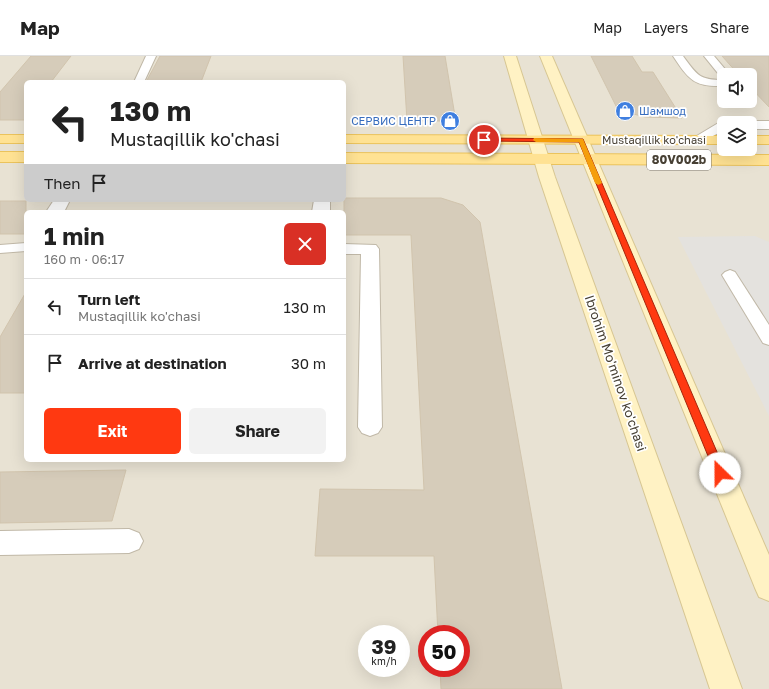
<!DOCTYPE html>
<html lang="en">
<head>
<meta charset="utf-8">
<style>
	body { margin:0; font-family:"Golos Text",sans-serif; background:#f2f2f2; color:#222; height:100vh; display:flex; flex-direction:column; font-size:15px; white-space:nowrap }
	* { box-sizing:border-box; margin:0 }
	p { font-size:13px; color:#767676 }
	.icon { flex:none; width:22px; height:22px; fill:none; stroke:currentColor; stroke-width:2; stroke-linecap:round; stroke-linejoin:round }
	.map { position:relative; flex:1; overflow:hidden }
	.drawer { position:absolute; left:24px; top:154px; width:322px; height:252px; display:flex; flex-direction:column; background:#fff; border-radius:6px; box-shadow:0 4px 16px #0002 }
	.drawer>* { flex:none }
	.banner { position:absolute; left:24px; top:24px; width:322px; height:122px; border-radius:6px; box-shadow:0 4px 16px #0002; background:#fff; color:#222; overflow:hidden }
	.tools { position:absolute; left:717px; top:12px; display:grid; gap:8px }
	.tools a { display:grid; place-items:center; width:40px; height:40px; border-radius:6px; background:#fff; box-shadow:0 4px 16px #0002; font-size:20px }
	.speed { position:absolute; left:358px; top:569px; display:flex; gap:8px; font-size:20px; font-weight:700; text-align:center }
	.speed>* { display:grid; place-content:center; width:52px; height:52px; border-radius:50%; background:#fff; box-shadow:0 4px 16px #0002; line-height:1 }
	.speed small { font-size:10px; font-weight:400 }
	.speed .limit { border:6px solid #d22; background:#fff; color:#111 }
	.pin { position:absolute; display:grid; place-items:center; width:34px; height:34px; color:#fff; margin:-17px; border:2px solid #fff; border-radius:50%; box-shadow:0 1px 4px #0007 }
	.me { position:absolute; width:44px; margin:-22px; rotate:337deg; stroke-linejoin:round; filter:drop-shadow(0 0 3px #0008) }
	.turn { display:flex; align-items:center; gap:14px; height:84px; padding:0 20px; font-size:18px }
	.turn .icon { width:52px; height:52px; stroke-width:2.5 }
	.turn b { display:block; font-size:28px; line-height:34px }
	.then { display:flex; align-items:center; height:38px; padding:0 20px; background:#0003; gap:8px; font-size:15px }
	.round { display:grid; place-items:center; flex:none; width:42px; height:42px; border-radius:6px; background:#f2f2f2 }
	.headline { display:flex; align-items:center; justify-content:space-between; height:68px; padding:0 20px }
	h1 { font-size:24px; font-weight:700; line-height:30px }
	.cta { display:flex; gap:8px; margin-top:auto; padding:8px 20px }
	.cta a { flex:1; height:46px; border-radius:6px; background:#ff3911; color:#fff; font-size:16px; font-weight:700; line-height:46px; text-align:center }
	.cta a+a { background:#f2f2f2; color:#222 }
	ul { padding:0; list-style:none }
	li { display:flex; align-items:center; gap:12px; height:56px; padding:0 20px; border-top:1px solid #e0e0e0 }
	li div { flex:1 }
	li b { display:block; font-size:15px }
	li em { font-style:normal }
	header { display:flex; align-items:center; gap:24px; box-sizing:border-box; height:56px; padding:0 20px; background:#fff; border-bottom:1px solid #e0e0e0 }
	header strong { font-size:19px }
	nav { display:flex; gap:22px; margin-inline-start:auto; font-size:14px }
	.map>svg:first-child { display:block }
</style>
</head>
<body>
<header>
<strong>Map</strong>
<nav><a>Map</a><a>Layers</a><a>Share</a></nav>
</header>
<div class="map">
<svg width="769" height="633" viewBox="0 0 769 633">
	<rect width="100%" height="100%" fill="#f4f0e5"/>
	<!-- residential -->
	<path fill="#e8e2d3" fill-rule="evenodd" d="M0,0H769V633H0ZM724,19H750V45H724ZM26,26H344V144H26ZM724,67H750V93H724ZM26,156H344V404H26ZM367,578H401V612H367ZM427,578H461V612H427Z"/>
	<!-- parking -->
	<polygon fill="#e4e2de" points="755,180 769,186 769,360 678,181"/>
	<!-- building -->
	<g fill="#d6ccba" stroke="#d1c4ad">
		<polygon points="31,0 71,0 51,26 26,26 26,64 0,64 0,36"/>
		<polygon points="160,0 211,0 201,26 146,26"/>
		<polygon points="403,0 445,0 455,60 444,65 407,65"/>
		<polygon points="591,0 632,0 642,16 653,16 682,62 645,61 618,54"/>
		<polygon points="722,0 769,0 769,51 750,31 750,19 739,19"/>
		<polygon points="344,142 441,142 463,149 480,166 562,633 441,633 440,612 461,612 461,578 438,578 434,500 315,500 320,433 424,434 411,179 344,179"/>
		<rect x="0" y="145" width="26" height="33"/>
		<polygon points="26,236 26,337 0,337 0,281"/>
		<polygon points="126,414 112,465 0,467 0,416"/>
	</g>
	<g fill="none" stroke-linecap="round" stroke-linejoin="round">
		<defs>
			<g id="service">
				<polygon points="146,0 156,0 144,26 134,26"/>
				<path d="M673,0H683C697,19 699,24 724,24V30C694,31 689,24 673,0Z"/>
				<polygon points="704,0 714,0 730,19 724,19 724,22 721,21"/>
				<polygon points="750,65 769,65 769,73 750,73 750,67 746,67"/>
				<polygon points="720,66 726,67 724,67 724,74 700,87 692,87 690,84"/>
				<polygon points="26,187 26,195 0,197 0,189"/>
				<polygon points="730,214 735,216 769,269 769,289 763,287 722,219 725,216"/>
			</g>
			<g id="minor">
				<polygon points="54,144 70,144 64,156 46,156"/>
				<polygon points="314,144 330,144 330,156 312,156"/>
				<polygon points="344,188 376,189 379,193 382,371 378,377 370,380 362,377 358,371 361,198 344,198"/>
				<polygon points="129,473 139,477 143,485 139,493 129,497 0,499 0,475"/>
			</g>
			<g id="secondary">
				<polygon points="504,0 516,0 555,121 742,633 710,633 539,121"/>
				<polygon points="540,0 552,0 769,499 769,545 759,541 755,532"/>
			</g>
			<g id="primary">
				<rect x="0" y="79" width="26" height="8"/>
				<polygon points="344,79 724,80 724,88 344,87"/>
				<rect x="750" y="80" width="19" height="8"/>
				<rect x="0" y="96" width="26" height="10"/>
				<polygon points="344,97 769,99 769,109 344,107"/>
			</g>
		</defs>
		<!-- service casing -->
		<use href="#service" stroke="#c0b8a7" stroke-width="2"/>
		<!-- minor casing -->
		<use href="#minor" stroke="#c0b8a7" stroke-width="2"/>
		<!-- secondary casing -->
		<use href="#secondary" stroke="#d7c692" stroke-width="2"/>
		<!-- primary casing -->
		<use href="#primary" stroke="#ebc35c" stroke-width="2"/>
		<!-- service -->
		<use href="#service" fill="#fff" fill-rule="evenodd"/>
		<!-- minor -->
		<use href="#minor" fill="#fff" fill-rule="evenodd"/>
		<!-- secondary -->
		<use href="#secondary" fill="#fff2c4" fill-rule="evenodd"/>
		<!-- primary -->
		<use href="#primary" fill="#ffe293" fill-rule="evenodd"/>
	</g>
	<!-- route -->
	<polygon fill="#ff3911" stroke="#a6250b" points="482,82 583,83 726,417 724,420 717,420 715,417 579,86 484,85 482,85"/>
	<!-- slow -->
	<polygon fill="#f59e0b" points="534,82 583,83 602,127 598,129 595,127 579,86 536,86 533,84"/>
	<!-- icons -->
	<defs>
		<symbol id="shop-disc" viewBox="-11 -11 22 22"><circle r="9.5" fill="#3f7fe0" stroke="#fff"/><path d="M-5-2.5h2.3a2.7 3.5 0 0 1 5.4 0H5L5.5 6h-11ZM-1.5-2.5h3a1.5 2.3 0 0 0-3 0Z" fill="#fff"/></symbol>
	</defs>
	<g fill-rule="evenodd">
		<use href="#shop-disc" x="614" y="44" width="22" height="22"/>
		<use href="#shop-disc" x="439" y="54" width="22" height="22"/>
	</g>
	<g text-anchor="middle" stroke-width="3.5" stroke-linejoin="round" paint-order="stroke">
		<!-- far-shop labels -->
		<g font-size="11" fill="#366cbe" stroke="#fff" text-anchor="start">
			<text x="639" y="59">Шамшод</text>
			<text x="436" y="69" text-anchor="end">СЕРВИС ЦЕНТР</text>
		</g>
		<!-- far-street labels -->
		<g font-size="11" fill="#474034" stroke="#fff">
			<text x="654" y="88">Mustaqillik ko'chasi</text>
		</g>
		<!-- shield labels -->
		<rect fill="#fff" stroke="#7e7971" stroke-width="1" x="647" y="94" width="64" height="20" rx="3"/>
		<g font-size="12" font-weight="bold" fill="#474034">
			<text x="679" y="108">80V002b</text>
		</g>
		<!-- street labels -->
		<g font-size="13" fill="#474034" stroke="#fff">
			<text transform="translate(616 317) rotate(71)" y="5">Ibrohim Mo'minov ko'chasi</text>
		</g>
	</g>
</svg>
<div class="tools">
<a><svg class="icon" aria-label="sound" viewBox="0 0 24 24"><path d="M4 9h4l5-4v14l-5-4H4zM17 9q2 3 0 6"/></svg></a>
<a><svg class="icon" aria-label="layers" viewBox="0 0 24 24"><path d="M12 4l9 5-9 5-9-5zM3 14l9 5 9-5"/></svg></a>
</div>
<div class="speed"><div>39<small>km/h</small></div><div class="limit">50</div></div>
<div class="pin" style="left:484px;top:84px;background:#d93025"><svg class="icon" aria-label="arrive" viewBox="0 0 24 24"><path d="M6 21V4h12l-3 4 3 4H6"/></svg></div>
<svg class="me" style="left:720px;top:417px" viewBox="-20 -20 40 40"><circle r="19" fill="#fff"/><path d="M0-13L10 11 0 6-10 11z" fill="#ff3911"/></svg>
<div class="banner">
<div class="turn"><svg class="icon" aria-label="left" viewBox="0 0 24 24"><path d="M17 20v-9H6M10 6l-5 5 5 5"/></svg><div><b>130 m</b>Mustaqillik ko'chasi</div></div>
<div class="then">Then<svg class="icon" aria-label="arrive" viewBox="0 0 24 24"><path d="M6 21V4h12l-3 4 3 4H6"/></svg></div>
</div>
<section class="drawer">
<div class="headline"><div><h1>1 min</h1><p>160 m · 06:17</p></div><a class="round" style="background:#d93025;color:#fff"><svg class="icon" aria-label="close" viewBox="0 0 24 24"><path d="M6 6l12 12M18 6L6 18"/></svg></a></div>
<ul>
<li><svg class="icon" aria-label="left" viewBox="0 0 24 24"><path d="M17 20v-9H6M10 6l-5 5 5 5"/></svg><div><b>Turn left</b><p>Mustaqillik ko'chasi</p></div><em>130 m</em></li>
<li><svg class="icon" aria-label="arrive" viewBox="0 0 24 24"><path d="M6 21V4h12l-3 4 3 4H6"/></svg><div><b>Arrive at destination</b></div><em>30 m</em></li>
</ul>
<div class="cta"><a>Exit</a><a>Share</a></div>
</section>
</div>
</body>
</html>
